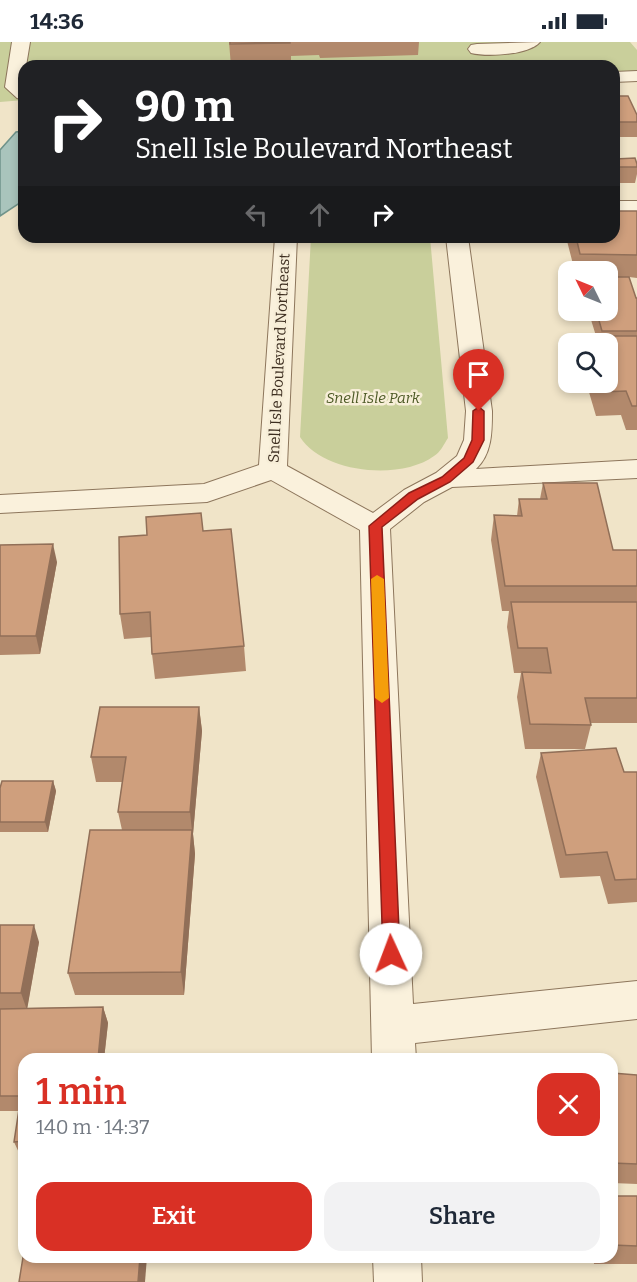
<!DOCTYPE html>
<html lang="en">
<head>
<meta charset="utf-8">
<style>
	body { margin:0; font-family:Bitter,serif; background:#f2f2f3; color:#1f2937; height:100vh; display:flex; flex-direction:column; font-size:22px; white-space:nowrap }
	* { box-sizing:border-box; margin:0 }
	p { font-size:20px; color:#747a83 }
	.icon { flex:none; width:33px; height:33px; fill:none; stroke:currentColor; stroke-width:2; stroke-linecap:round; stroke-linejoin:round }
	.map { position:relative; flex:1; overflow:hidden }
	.panel { position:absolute; left:18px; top:1011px; width:600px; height:210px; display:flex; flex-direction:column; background:#fff; border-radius:18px; box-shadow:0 3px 9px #0003 }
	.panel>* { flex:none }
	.banner { position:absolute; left:18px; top:18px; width:602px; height:183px; border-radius:18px; box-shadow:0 3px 9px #0003; background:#202124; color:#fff; overflow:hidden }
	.needle { width:39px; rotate:313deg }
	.fabs { position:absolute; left:558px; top:219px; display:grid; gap:12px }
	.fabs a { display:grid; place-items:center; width:60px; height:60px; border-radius:12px; background:#fff; box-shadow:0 3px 9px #0003; font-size:30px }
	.pin { position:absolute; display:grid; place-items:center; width:51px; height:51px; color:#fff; margin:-62px -26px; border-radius:50% 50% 50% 0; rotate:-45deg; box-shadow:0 0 6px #0007 }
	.pin .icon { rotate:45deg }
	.me { position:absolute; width:66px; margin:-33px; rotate:358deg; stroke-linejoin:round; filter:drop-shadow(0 0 4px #0008) }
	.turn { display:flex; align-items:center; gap:21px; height:126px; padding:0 18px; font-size:27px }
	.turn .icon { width:78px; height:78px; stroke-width:2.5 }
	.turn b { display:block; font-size:42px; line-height:51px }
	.lanes { display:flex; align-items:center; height:57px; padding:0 18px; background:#0003; justify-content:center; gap:30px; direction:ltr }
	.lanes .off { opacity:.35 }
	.round { display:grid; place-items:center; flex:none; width:63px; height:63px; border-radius:18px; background:#f2f2f3 }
	.overview { display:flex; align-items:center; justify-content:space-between; height:102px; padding:0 18px }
	h1 { font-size:36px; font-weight:600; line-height:45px; color:#d93025 }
	.cta { display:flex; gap:12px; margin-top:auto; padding:12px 18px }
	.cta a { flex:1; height:69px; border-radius:18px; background:#d93025; color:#fff; font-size:24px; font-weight:600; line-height:69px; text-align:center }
	.cta a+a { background:#f2f2f3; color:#1f2937 }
	.status { display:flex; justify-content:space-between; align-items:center; height:42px; padding:0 30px; background:#fff; direction:ltr }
	.status svg { height:16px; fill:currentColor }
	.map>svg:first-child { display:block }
</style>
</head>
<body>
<div class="status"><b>14:36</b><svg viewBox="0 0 49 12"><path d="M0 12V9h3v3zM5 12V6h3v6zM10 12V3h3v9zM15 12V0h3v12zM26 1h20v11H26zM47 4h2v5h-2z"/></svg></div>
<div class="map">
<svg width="637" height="1240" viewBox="0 0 637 1240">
	<rect width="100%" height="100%" fill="#f0e4c8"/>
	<!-- green -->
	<g fill="#c9cf9b">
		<polygon points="0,0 630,0 637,8 637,30 614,30 614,24 24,24 24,58 0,60"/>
		<path d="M311,195H430L448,396C444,402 440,411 434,414C400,439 323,431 300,395Z"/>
	</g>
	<!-- water -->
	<polygon fill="#a9c4bc" stroke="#6f938a" stroke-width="1.5" points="24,89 24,158 0,174 0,108 16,90"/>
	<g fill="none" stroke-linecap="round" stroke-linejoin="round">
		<defs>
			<g id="minor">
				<polygon points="12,0 30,0 26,24 24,24 24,58 17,56 5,45"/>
				<path d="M540,0C529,13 487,15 471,11L468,7L471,3L477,2Z"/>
				<polygon points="637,29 637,39 614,40 614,30"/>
				<rect x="614" y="159" width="23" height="12"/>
				<path d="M275,195H297L287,424L373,471L404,448L436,431L457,414L464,398L466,369L446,195H468L492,369C492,390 492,412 476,427L637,418V436L452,445L424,460L390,487L413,962L637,939V977L415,1001L416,1017H372L360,488L271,438L207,460L0,471V453L204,442L259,423Z"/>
				<polygon points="373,1215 421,1215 422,1240 374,1240"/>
			</g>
		</defs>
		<!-- minor casing -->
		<use href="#minor" stroke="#8d765c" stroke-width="2"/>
		<!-- minor -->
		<use href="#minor" fill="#faf1dc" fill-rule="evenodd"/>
	</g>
	<!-- wall -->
	<g fill="#b2896c">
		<polygon points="229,0 419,0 418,13 320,16 319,13 291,14 291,24 231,24"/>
		<polygon points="614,54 637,73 637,95 614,95"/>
		<polygon points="614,113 615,117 637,122 637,132 635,141 614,141"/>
		<polygon points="637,169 637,236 629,235 636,256 637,256 637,388 626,388 621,373 596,374 586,340 608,340 608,302 582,302 583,294 596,294 588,268 608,268 608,230 575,230 566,195 614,195"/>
		<polygon points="543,441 613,508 637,508 637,681 590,681 591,683 585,707 525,707 517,655 521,631 514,631 507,585 509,569 502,569 491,498 494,473 517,474 519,457 540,457"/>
		<polygon points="203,489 244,604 246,629 155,637 152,612 151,595 124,597 120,572"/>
		<polygon points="0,503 57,520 40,612 0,613"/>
		<polygon points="199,665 202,689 193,792 195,812 184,953 75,953 68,931 122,788 118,770 122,740 96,740 91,715"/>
		<polygon points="541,711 624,730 637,730 637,860 608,862 600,834 560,836 536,735"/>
		<polygon points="53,739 56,749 48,790 0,790 0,746"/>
		<polygon points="0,883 39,900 27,966 103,965 108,981 104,1017 24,1017 24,1115 21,1115 14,1100 19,1069 0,1069"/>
		<polygon points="612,1031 637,1033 637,1142 612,1141"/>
		<polygon points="612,1154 637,1154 637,1222 594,1222 593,1215 612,1215"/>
	</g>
	<!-- shaded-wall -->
	<g fill="#916f58">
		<polygon points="53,502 57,520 40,612 36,594"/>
		<polygon points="199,665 202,689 193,792 195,812 184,953 181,930 192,789 190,770"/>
		<polygon points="53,739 56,749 48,790 45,780"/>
		<polygon points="34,883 39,900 27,968 21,951"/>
		<polygon points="103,965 108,981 104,1017 98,1017"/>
		<polygon points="140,1215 147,1215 145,1240 138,1240"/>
	</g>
	<!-- building -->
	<g fill="#cf9f7d" stroke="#916f58" stroke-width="1.5">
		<polygon points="230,0 290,0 290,1 230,2"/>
		<polygon points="614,54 628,54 637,73 637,80 614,80"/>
		<polygon points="614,113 615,117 635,116 637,122 637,125 614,125"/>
		<polygon points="614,169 637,169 637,213 580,212 576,195 614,195"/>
		<polygon points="608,235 629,235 636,256 637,256 637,289 602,289 596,268 608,268 608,245 611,245"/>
		<polygon points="583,294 637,294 637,364 632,364 626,349 601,350 598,340 608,340 608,302 586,302"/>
		<polygon points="543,441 597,441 613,508 637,508 637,544 505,544 494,473 522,474 519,457 547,457"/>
		<polygon points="201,471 203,489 231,487 244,604 152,612 150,570 120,572 119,495 147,493 146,475"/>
		<polygon points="53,502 36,594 0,594 0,503"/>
		<polygon points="511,560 637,560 637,656 585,656 591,683 530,682 522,630 551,631 547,606 518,606"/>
		<polygon points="100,665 199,665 190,770 118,770 126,715 91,715"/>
		<polygon points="616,706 624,730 637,730 637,837 615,838 607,810 566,813 541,711"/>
		<polygon points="2,739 53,739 45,780 0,780 0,746"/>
		<polygon points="90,788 192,788 181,930 68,931"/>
		<polygon points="0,883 34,883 21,951 0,951"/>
		<polygon points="103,965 98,1017 24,1017 24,1099 14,1100 21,1054 0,1054 0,967"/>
		<polygon points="612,1031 637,1033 637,1122 612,1121"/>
		<polygon points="612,1154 637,1154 637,1204 612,1203"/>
		<polygon points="24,1209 24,1215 140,1215 138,1240 19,1240"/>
	</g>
	<!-- route -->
	<polygon fill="#d93025" stroke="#8d1f18" stroke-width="1.5" points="479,365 484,369 484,398 473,420 450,440 418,457 382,485 400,912 397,918 391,920 385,918 383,912 369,484 409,451 442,435 464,416 472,398 473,369"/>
	<!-- slow -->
	<polygon fill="#f59e0b" points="377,533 384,537 389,656 382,661 375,656 371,537"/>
	<g text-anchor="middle" stroke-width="5" stroke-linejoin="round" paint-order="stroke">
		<!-- far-street labels -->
		<g font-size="15" fill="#3d2e20" stroke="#f7eed8">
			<text transform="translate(279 316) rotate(-87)" y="5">Snell Isle Boulevard Northeast</text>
		</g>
		<!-- far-park labels -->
		<g font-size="15" font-style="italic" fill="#4d5a26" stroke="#f7eed8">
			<text x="373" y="361">Snell Isle Park</text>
		</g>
	</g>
</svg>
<div class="fabs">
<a><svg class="needle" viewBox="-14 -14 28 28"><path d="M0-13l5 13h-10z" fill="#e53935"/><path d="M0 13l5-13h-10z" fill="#747a83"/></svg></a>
<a><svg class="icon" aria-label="search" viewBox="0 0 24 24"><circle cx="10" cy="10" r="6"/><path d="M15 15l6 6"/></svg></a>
</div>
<div class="pin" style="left:479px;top:369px;background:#d93025"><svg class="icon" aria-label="arrive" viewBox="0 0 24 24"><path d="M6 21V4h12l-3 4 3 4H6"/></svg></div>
<svg class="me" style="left:391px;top:912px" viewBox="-20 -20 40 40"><circle r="19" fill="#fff"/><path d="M0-13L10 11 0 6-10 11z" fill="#d93025"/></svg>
<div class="banner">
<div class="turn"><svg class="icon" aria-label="right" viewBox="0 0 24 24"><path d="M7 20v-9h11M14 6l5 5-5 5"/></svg><div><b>90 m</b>Snell Isle Boulevard Northeast</div></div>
<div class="lanes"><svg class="icon off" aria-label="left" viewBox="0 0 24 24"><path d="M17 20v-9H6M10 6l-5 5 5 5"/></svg><svg class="icon off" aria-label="ahead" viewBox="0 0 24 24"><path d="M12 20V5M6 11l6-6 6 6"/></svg><svg class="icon" aria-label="right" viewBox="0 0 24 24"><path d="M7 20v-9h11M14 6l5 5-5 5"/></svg></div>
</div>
<section class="panel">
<div class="overview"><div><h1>1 min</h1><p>140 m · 14:37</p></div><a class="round" style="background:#d93025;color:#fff"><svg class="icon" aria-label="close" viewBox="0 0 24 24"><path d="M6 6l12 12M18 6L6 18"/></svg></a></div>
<div class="cta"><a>Exit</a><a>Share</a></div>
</section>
</div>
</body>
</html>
